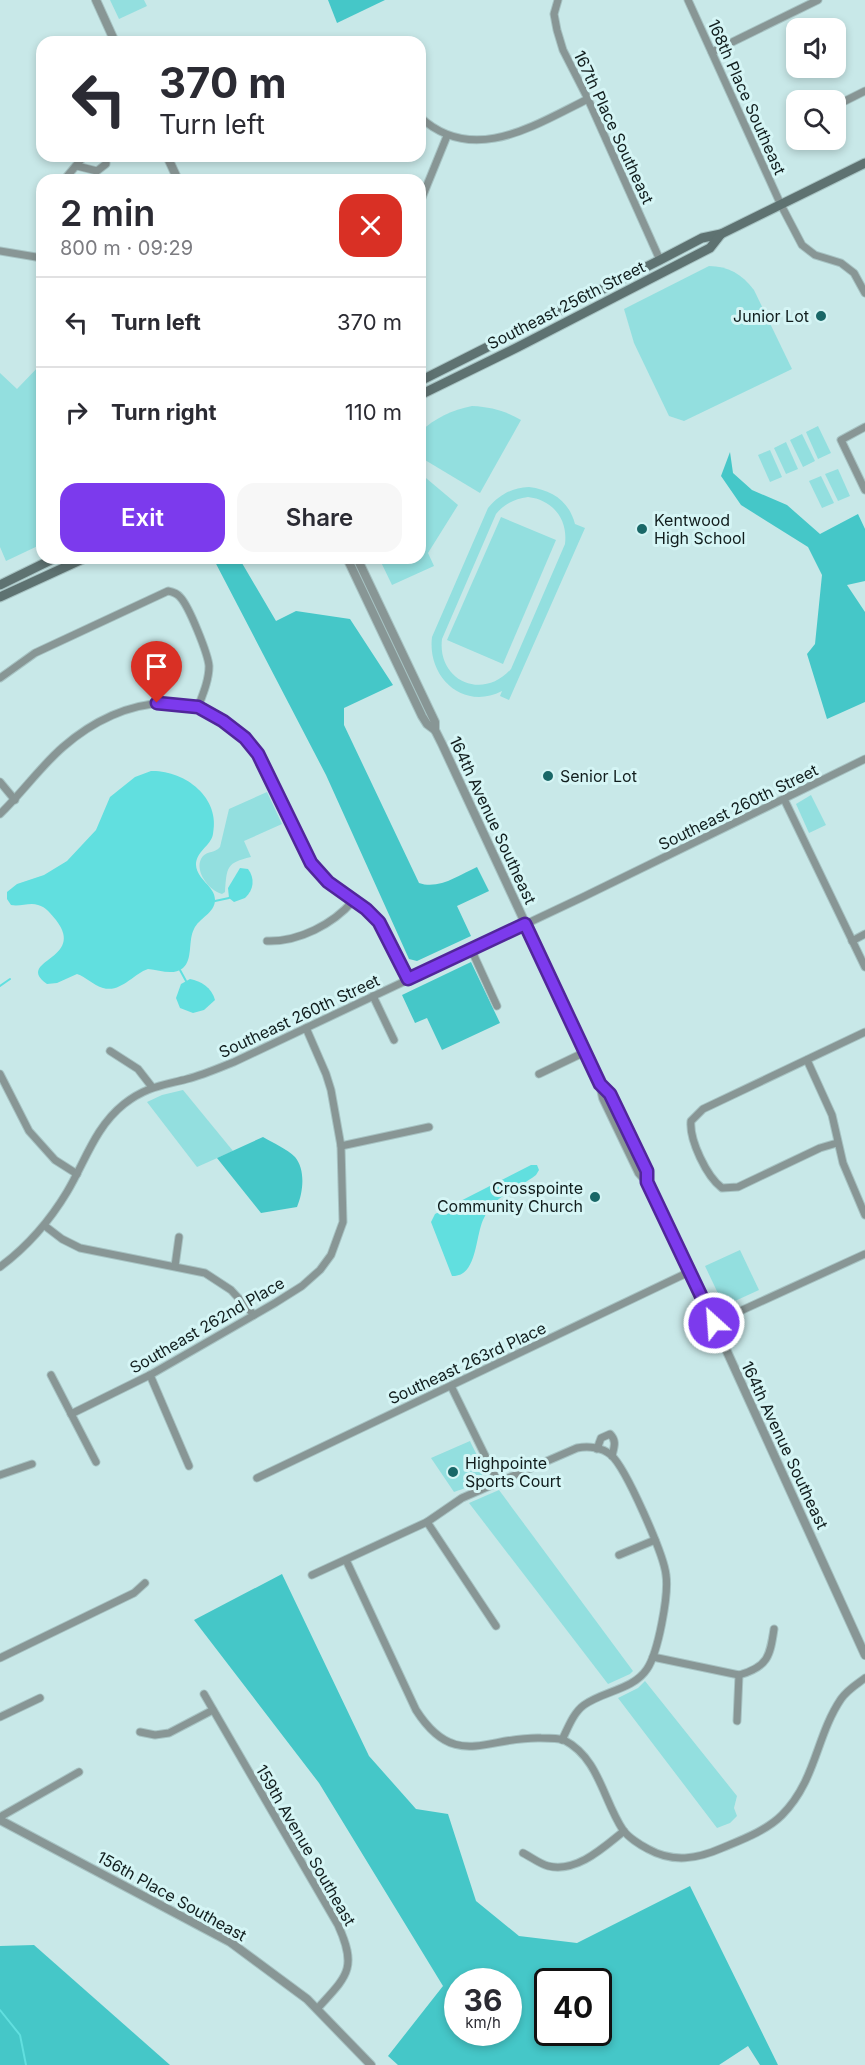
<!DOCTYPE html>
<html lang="en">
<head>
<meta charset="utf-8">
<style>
	body { margin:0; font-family:Inter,sans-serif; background:#f7f7f7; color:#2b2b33; height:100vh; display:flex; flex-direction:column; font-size:22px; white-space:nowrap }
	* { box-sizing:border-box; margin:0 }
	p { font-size:20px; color:#7c7c81 }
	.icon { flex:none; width:33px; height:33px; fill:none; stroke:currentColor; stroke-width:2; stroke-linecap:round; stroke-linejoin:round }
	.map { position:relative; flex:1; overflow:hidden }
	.details { position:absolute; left:36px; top:174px; width:390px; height:390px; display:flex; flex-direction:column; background:#fff; border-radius:18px; box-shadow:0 3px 9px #0003 }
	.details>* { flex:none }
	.hud { position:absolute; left:36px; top:36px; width:390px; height:126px; border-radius:18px; box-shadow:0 3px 9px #0003; background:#fff; color:#2b2b33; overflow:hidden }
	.fabs { position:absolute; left:786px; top:18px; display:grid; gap:12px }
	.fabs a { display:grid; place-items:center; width:60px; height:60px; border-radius:12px; background:#fff; box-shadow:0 3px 9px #0003; font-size:30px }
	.speed { position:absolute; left:444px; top:1968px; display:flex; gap:12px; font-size:30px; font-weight:700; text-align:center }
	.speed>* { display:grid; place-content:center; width:78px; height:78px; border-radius:50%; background:#fff; box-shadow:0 3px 9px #0003; line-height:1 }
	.speed small { font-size:15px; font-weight:400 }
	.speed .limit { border:3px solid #111; border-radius:9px; background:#fff; color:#111 }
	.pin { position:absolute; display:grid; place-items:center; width:51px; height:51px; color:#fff; margin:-62px -26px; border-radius:50% 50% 50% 0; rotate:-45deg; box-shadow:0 0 6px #0007 }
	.pin .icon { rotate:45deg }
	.me { position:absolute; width:66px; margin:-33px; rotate:334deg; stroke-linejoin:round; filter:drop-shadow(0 0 4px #0008) }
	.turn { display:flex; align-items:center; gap:21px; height:126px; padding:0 24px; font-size:27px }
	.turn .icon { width:78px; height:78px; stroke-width:2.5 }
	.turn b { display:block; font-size:42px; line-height:51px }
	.round { display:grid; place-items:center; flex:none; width:63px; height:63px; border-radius:18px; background:#f7f7f7 }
	.headline { display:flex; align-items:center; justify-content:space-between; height:102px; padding:0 24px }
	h1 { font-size:36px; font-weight:600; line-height:45px }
	.primary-button { display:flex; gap:12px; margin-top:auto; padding:12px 24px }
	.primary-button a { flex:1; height:69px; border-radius:18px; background:#7c3aed; color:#fff; font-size:24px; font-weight:600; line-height:69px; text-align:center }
	.primary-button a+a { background:#f7f7f7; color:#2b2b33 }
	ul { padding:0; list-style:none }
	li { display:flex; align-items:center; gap:18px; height:90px; padding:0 24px; border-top:2px solid #e1e1e2 }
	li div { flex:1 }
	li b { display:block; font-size:22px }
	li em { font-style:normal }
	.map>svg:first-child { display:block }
</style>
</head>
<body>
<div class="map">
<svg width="865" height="2065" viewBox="0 0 865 2065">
	<rect width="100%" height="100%" fill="#c8e8e8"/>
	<!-- green -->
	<g fill="#93dfdf" fill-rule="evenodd">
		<polygon points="110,0 144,0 147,6 119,19"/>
		<path d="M709,266C728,266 742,274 754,290L792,369L684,421L669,416L634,343L624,309Z"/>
		<polygon points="42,363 42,544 6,561 0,547 0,373 17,389"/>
		<path d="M472,406C492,407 505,411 521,420L480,493L420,457V432C435,418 452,410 472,406Z"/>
		<polygon points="818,426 831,453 818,459 806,432"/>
		<polygon points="802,434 815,461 803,467 790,440"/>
		<polygon points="786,442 798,469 786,474 774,448"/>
		<polygon points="770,450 782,477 770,482 758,455"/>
		<polygon points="838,469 850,496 838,501 825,474"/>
		<polygon points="420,473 458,505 428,553 434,566 392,585 379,558 420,558"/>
		<polygon points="821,476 834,503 822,508 809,481"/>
		<path d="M529,487C552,490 569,501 575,524L585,528L509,700L500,696L502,691C463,711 427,677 432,637L488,508C500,494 512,488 529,487ZM528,497C553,500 568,519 565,544L511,669C483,701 437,681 442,639L496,514C505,503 515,499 528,497Z"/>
		<polygon points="501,517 556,540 503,664 447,640"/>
		<path d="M267,792L282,824L244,841L251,857C226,863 227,867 225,892L222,894C209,891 192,869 203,856C208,851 215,853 220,847L229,809Z"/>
		<polygon points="811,795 826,825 809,833 796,804"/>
		<polygon points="183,1090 233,1151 197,1167 147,1102 162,1095"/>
		<polygon points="740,1250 759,1290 724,1306 705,1266"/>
		<path d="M470,1441C485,1473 494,1479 454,1492L431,1458Z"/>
		<polygon points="499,1490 633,1671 630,1674 608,1684 469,1503"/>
		<polygon points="645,1681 737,1796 734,1808 737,1816 730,1823 717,1828 618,1698 638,1688"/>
	</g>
	<!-- forest -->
	<g fill="#45c7c8" fill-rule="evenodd">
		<polygon points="328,0 385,0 337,23"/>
		<polygon points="730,452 733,473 752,490 787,505 820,534 858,514 865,529 865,581 847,585 865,612 865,702 827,719 807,654 815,644 822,575 808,547 741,505 721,476"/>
		<path d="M213,558H239L276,621L296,611L350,619L393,685L344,708V725L419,883C439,890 459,875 477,867L489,891L457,906L471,936L417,961L409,959L326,775Z"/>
		<polygon points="471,962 500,1023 442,1050 427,1018 415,1023 402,995"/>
		<path d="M263,1137C273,1143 287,1149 295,1157C306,1170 303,1193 297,1207L261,1213L217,1158Z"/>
		<path d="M282,1574L369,1756L416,1809L448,1814L476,1901L519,1936L577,1943L690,1886L778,2065H760L748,2046L719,2065H398L388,2056L443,1986L319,1783L194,1620ZM458,1982H508V2032H458ZM548,1982H598V2032H548Z"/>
		<polygon points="34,1945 170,2065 0,2065 0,1946"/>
	</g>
	<!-- water -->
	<g fill="#61dfdf">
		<path d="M151,771C184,770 221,797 213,834C211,846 196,851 196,865C197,880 215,886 215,900C215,913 199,918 194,929C188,940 193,960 183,968C173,976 160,970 148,969C133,974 121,993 103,988C93,985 86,977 77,974L57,983L47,984C14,960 87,960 56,920C51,914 46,907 38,905C30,902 20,907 11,905L7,899V892L17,884L44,875L67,861L96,830L110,797L135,777Z"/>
		<path d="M240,868L248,869C255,878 254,890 245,898L234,902L229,898L228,888Z"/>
		<path d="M190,979C201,981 212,988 215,1000L204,1010L193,1013L180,1008L176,998L181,984Z"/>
		<path d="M531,1165H537L539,1170L536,1175C515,1191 495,1194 483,1220C475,1238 477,1277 452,1276L431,1222L435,1214Z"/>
	</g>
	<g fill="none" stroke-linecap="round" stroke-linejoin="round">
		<!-- stream -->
		<g stroke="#61dfdf" stroke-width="2">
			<polyline points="215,901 229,898"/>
			<polyline points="180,970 186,981"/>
			<polyline points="0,986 10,979"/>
			<polyline points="0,2010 20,2035 26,2065"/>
		</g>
		<defs>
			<g id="minor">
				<polyline points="558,0 554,14 557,30 563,50 588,99 660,260"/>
				<polyline points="688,0 781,205 802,245 815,255 841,263 854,273 865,293"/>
				<polyline points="712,52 818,0"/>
				<polyline points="845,101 865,91"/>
				<path d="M420,117C473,166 535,125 588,99"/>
				<polyline points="77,166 97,171 106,164 106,156"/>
				<polyline points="64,180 84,156"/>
				<polyline points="421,200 447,136"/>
				<polyline points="0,251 42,258"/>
				<polyline points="865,427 841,440 865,490"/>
				<path d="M0,678L35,653L168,591C173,592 177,593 180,597C189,606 208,654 209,666C209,680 203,694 198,707"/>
				<polyline points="0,782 15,800"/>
				<polyline points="784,799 865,967"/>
				<path d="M0,814C22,793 40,767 63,747C124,694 206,681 258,754L311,863L328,881L366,909L379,922L408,979"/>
				<path d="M267,941C299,942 333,924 353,901"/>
				<polyline points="852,941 865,934"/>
				<polyline points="471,949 497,1006"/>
				<polyline points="373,996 394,1040"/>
				<polyline points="110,1051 138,1069 152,1087"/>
				<polyline points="807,1060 832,1115 843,1163 865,1215"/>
				<polyline points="0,1074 29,1131 55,1160 77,1174"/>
				<polyline points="539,1074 585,1052"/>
				<path d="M837,1143L820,1148L738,1187L722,1188C707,1177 689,1140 691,1121L703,1109L865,1032"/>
				<polyline points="341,1146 429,1127"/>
				<polyline points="45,1226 62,1239 80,1248 205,1273 231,1290 254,1315"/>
				<polyline points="175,1266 179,1237"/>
				<path d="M0,1267C28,1246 49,1222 67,1192C85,1162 95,1127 124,1104C146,1087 160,1086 187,1079C203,1075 219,1068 234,1062L583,897L865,759"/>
				<polyline points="714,1323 865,1254"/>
				<polyline points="51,1375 96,1462"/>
				<polyline points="150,1375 189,1466"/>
				<polyline points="451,1386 498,1482"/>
				<polyline points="71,1414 150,1375 275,1303 302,1286 320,1270 331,1255 343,1222 341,1146 331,1090 326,1074 306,1028"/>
				<path d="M597,1449L601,1438L610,1434C617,1441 614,1447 612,1456"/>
				<polyline points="0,1475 32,1464"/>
				<polyline points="257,1478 689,1272"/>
				<polyline points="427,1522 496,1626"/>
				<polyline points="619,1555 655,1540"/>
				<path d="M346,1560L416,1710C455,1771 486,1736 541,1738C548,1738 558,1738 564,1740C599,1758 603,1800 623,1830C628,1837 640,1845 648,1849C673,1863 697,1859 722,1848C741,1840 766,1831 782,1815C816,1781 816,1736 841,1699C847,1690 857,1684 865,1678"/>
				<path d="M312,1575L427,1522L462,1498L577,1448C588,1446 602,1447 611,1455C626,1468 664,1555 666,1575C669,1595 658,1653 647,1669C633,1690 603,1691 584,1705C573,1713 568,1728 562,1740"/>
				<path d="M653,1657L739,1675C768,1667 770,1656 774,1629"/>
				<polyline points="0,1658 134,1593 145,1583"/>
				<path d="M204,1694L338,1925C358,1969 347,1976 317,2009"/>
				<polyline points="0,1717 40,1698"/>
				<polyline points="737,1721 739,1675"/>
				<polyline points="140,1732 155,1735 169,1733 213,1710"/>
				<polyline points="0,1817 79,1772"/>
				<path d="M523,1853C531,1857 540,1864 548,1866C577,1873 604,1847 624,1831"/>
			</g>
			<g id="tertiary">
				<polyline points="96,0 115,42"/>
				<polyline points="167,156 178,180"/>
				<polyline points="347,558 422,716 427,724 435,730 442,744 600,1084 603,1098 639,1173 647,1182 714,1323 865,1655"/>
				<polyline points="357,558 435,722 435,730"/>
				<polyline points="600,1084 610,1093 647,1171 647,1182"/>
				<polyline points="0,1820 230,1942 307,1999 371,2065"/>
			</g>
			<g id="secondary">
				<polyline points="420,381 660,260 702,238 721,234 865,163"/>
				<polyline points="420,395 518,347 710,248 721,234"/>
				<polyline points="0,585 55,558"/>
				<polyline points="0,597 85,558"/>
			</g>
		</defs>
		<!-- minor casing -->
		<use href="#minor" stroke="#a7c3c3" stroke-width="9"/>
		<!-- tertiary casing -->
		<use href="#tertiary" stroke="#a7c3c3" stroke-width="10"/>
		<!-- secondary casing -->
		<use href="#secondary" stroke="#a7c3c3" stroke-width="11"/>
		<!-- minor -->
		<use href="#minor" stroke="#889695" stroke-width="7"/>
		<!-- tertiary -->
		<use href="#tertiary" stroke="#889695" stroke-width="8"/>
		<!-- secondary -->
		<use href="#secondary" stroke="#5e7271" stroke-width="9"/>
	</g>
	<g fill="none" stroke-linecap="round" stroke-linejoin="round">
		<defs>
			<polyline id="route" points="157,703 198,707 223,721 245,738 258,754 311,863 328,882 366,909 379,922 408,979 525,924 600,1084 610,1094 647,1171 647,1182 714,1323"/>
		</defs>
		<!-- route casing -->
		<use href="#route" stroke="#51269a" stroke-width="15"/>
		<!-- route -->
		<use href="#route" stroke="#7c3aed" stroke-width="10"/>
	</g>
	<!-- markers -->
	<g fill="#196767" stroke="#d5f5f5" stroke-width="2">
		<circle cx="821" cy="316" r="6"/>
		<circle cx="642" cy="529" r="6"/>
		<circle cx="548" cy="776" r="6"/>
		<circle cx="595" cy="1197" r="6"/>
		<circle cx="453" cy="1472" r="6"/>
	</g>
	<g text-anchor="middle" stroke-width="6" stroke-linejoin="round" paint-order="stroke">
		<!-- street labels -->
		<g font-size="16" fill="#111d1d" stroke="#d5f5f5">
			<text transform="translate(747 97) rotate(66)" y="6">168th Place Southeast</text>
			<text transform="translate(614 127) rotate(65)" y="6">167th Place Southeast</text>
			<text transform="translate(566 305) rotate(-27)" y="6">Southeast 256th Street</text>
			<text transform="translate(738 807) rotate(-26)" y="6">Southeast 260th Street</text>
			<text transform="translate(493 820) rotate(65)" y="6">164th Avenue Southeast</text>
			<text transform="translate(299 1016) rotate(-25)" y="6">Southeast 260th Street</text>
			<text transform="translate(207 1325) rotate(-30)" y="6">Southeast 262nd Place</text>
			<text transform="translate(467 1363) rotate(-25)" y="6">Southeast 263rd Place</text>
			<text transform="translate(785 1445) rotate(65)" y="6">164th Avenue Southeast</text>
			<text transform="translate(306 1845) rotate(60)" y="6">159th Avenue Southeast</text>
			<text transform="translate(172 1896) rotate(29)" y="6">156th Place Southeast</text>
		</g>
		<!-- poi labels -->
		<g font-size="16" fill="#111d1d" stroke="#d5f5f5" text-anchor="start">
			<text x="809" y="322" text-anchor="end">Junior Lot</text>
			<text x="654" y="526">Kentwood<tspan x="654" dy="18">High School</tspan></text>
			<text x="560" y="782">Senior Lot</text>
			<text x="583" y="1194" text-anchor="end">Crosspointe<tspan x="583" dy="18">Community Church</tspan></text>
			<text x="465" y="1469">Highpointe<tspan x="465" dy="18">Sports Court</tspan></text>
		</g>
	</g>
</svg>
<div class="fabs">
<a><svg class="icon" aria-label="sound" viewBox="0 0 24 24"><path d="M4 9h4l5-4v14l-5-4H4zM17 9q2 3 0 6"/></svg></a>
<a><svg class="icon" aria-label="search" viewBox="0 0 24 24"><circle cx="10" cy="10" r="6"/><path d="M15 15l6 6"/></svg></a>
</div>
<div class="speed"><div>36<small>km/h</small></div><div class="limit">40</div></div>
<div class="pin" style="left:157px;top:703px;background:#d93025"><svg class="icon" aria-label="arrive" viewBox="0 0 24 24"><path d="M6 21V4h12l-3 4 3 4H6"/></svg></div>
<svg class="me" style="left:714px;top:1323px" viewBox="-20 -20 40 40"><circle r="17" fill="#7c3aed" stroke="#fff" stroke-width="3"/><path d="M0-11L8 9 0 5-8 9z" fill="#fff"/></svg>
<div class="hud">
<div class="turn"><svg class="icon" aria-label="left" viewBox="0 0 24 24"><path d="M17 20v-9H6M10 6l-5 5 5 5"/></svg><div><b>370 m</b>Turn left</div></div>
</div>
<section class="details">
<div class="headline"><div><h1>2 min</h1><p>800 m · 09:29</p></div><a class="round" style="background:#d93025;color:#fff"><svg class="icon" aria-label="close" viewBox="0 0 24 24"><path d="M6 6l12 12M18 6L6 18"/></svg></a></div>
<ul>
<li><svg class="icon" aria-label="left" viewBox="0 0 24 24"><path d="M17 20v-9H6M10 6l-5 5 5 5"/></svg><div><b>Turn left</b></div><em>370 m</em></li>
<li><svg class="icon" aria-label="right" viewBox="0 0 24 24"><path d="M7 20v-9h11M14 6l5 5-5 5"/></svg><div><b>Turn right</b></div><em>110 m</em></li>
</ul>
<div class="primary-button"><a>Exit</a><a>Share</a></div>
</section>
</div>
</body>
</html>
